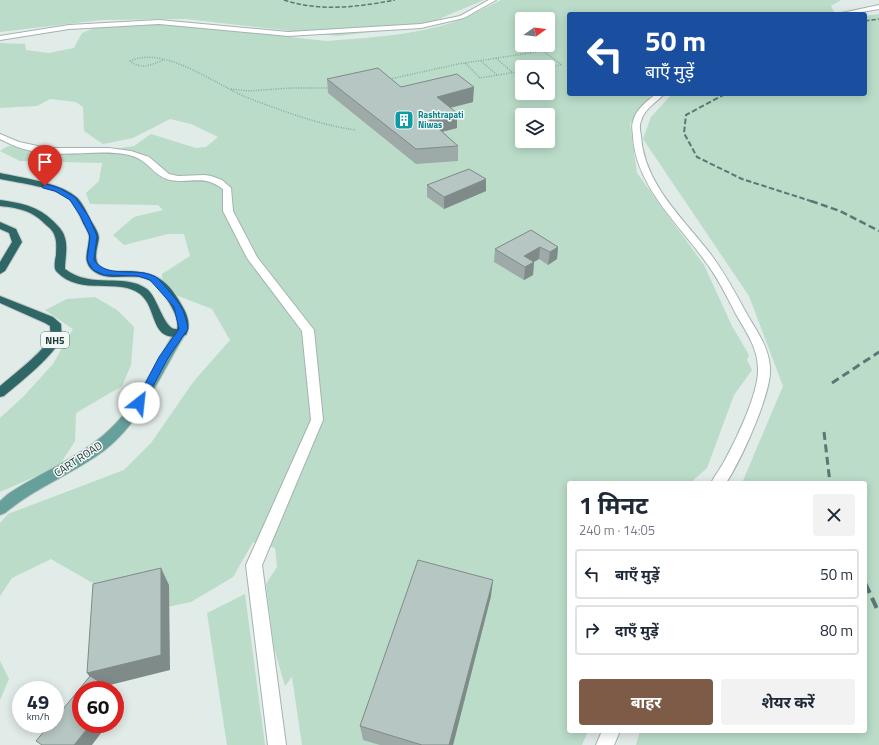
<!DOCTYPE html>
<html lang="hi">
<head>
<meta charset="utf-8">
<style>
	body { margin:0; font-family:"Titillium Web","Noto Sans Devanagari",sans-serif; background:#f2f2f3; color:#1f2937; height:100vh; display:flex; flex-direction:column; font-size:15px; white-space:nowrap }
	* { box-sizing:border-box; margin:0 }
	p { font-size:13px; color:#747a83 }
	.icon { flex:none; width:22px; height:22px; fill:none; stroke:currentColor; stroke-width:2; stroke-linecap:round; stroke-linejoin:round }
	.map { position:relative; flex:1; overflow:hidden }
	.drawer { position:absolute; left:567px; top:481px; width:300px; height:252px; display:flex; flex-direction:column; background:#fff; border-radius:4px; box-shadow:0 2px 10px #0003 }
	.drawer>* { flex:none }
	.hud { position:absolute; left:567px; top:12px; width:300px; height:84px; border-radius:4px; box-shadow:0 2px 10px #0003; background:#1a4fa0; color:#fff; overflow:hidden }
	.needle { width:26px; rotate:76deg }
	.buttons { position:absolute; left:515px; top:12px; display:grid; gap:8px }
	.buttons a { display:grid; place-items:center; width:40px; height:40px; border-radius:4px; background:#fff; box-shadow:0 2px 10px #0003; font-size:20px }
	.speed { position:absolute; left:12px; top:681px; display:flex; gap:8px; font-size:20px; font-weight:700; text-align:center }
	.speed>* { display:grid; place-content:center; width:52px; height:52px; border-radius:50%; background:#fff; box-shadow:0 2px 10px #0003; line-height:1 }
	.speed small { font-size:10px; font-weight:400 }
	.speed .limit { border:6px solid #d22; background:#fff; color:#111 }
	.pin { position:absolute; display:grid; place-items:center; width:34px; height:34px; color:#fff; margin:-41px -17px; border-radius:50% 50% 50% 0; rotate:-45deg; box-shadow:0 0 4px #0007 }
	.pin .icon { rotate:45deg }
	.me { position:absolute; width:44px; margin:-22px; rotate:29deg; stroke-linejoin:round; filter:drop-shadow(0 0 3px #0008) }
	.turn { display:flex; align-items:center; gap:14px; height:84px; padding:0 12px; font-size:18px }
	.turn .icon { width:52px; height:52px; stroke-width:2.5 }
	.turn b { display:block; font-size:28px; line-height:34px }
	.round { display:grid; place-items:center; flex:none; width:42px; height:42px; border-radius:4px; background:#f2f2f3 }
	.head { display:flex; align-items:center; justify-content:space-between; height:68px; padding:0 12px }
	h1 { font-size:24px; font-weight:700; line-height:30px }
	.action { display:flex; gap:8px; margin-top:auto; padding:8px 12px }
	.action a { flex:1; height:46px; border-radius:4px; background:#7d5b47; color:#fff; font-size:16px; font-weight:700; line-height:46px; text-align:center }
	.action a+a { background:#f2f2f3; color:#1f2937 }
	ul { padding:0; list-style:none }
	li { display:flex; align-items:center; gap:12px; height:50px; margin:0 8px 6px; padding:0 4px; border:2px solid #e0e1e3; border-radius:4px }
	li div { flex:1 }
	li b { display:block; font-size:15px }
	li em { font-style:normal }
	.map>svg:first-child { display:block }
</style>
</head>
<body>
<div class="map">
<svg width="879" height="745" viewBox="0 0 879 745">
	<rect width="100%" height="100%" fill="#e1ebe8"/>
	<!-- green -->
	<g fill="#badcc9" fill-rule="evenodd">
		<polygon points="0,0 484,0 422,26 337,36 186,19 101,20 0,32"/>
		<path d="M501,0H841L831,6L834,12L827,14H569V94H652L630,124L637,173L704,265L732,326L749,355L747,360L752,370L734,395L707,468L690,483H569V731H588L582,745H302L292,677L285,686L274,648L266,584L277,567L275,548L253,542L233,577L191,602L143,612L51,559L12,578L0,596V523L8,514L124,470L151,443L194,381L230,340L212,309L163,290L162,274L190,256L184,234H168L124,245L113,235L134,217L163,210L158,205L90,204L86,193L99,181L102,163L20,161L0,151L8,146L113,149L134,146L151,134L196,148L206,147L218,137L191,124L170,119L133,138L103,144L84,131L83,107L76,102L50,99L37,106L0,108V43L25,44L26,50L49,53L74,48L82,33L100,26L143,24L201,27L326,41C367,38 415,35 454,22C470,16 486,7 501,0ZM522,19H548V45H522ZM522,67H548V93H522ZM522,115H548V141H522Z"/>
		<polygon points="879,14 879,745 636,745 640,731 865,731 865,483 742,483 783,386 749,296 643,139 651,117 672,94 865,94 865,16"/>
		<polygon points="95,297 117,310 134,327 131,365 122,386 76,413 75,441 59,466 0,492 0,418 23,397 53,364 73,329 45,310 67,299"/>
		<polygon points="245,594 265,745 227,745 207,613"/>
		<polygon points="0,661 9,679 0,700"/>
	</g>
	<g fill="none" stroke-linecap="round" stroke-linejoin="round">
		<defs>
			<g id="minor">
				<polygon points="489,0 496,0 464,18 421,28 288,36 159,24 69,29 0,40 0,36 69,25 159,20 288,32 421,24 460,16"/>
				<polygon points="879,5 879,9 850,14 837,14"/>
				<path d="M656,94H664C656,103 644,109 641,121C639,126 640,131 641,136C644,185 685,220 712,256C726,275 737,296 748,316C758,333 769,348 770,368C772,393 740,462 726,483H711C715,475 721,468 725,460C737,438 759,392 758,369C758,349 747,333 737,316C727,297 718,278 705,261C678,223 636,186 633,137C633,132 631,126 633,122C635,110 647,101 656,94Z"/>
				<path d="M0,134L19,142L47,148H109L131,151L149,157L169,174L178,176L205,175L211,176L222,180L231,188L233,211L257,257L314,330L323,420L262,565L286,745H268L246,565L311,420L302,331L247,258L223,211V189C202,174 192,184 170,180C153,176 148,159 129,155C102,149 74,156 47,153C30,152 15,147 0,139Z"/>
				<polygon points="602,731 620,731 614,745 596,745"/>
			</g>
			<path id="major" d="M180,329L184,330L186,333C161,373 143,420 105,450C73,474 36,487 5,513L0,515V501L8,494C41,472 79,458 108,431C138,404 154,364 176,330Z"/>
			<g id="highway">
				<path d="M0,173C22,178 58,182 75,196C81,200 87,212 90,219C93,224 99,232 99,238C98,247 92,260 101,267C107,272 116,271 124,271C157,271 168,280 184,309C188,317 191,326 186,335C148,345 159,309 140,294C118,277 81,297 57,272C53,269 55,260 56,255C56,249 57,243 55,237C54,232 50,228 46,225C33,211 19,208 0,206V200C23,203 41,207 57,225C61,229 64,233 65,238C68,248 65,259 65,269C93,290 123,272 147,289C158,297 164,331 177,329C179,321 175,313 171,306C166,297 158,284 147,279C130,272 106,284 91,269C82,259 89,249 89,237C89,232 84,226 82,221C79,214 75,205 70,200C56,187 19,183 0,179Z"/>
				<polygon points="0,222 16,229 22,242 5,271 0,274 0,262 12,242 9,233 0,229"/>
				<path d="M0,296L53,317L61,324C61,328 62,332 61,337C58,353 18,384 4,396L0,397V386C12,376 44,351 50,338C51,334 50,330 50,326L45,323L0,303Z"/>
			</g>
		</defs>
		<!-- minor casing -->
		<use href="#minor" stroke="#a4b3b0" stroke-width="2"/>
		<!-- major casing -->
		<use href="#major" stroke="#c1c8c8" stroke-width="2"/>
		<!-- highway casing -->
		<use href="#highway" stroke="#c1c8c8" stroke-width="2"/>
		<!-- path -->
		<g stroke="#82aea8" stroke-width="1.5" stroke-dasharray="1 1.5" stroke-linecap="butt">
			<polyline points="496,58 513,73"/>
			<path d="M163,60C151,65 141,70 130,61C165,45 216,85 248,98C283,111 319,125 356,130"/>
			<polyline points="481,61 497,75"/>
			<polyline points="465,63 480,78 522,71"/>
			<polyline points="548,67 561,65"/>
			<polyline points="390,79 458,64 543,51 562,65"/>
			<polyline points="231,89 250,91 290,88 330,88"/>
		</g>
		<!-- minor -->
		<use href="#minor" fill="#fff" fill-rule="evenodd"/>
		<!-- major -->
		<use href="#major" fill="#66a09b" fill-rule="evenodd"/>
		<!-- highway -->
		<use href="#highway" fill="#2e6765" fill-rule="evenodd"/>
		<!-- rail-far4 -->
		<g stroke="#5c7774" stroke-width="1.5" stroke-dasharray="4.5 2" stroke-linecap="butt">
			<path d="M284,0C320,12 358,7 395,0"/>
			<polyline points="865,21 879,19"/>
		</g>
		<!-- rail-far3 -->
		<polyline stroke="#5c7774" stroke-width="2" stroke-dasharray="5.5 2.5" stroke-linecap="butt" points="725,94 686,115 684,133 697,157 742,179 814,202"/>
		<!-- rail-far2 -->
		<polyline stroke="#5c7774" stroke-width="2.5" stroke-dasharray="7 3.5" stroke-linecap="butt" points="811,201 840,211 879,231"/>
		<!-- rail-far1 -->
		<g stroke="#5c7774" stroke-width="3" stroke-dasharray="8 4.5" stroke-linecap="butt">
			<polyline points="832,383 879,352"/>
			<polyline points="824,432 830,483"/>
		</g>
		<!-- rail -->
		<polyline stroke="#5c7774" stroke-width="4" stroke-dasharray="11 5.5" stroke-linecap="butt" points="865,583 879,613"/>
	</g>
	<!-- wall -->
	<g fill="#9daaa7">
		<polygon points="327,79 401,87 473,102 450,108 457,128 442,132 458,146 458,161 416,164 328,93"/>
		<polygon points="427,185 486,191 444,209 427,197"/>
		<polygon points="531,230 558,247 557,259 548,265 539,259 534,262 533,275 524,280 494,262 495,249"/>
		<polygon points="491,596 453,745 380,745 363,740 360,726"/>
	</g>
	<!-- shaded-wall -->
	<g fill="#7f8b88">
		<polygon points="474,87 473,102 437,111 437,97"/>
		<polygon points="457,113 457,128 429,135 429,120"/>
		<polygon points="486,179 486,191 444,209 444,197"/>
		<polygon points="540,247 539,259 525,267 524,256"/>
		<polygon points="558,247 557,259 548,265 550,252"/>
		<polygon points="534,262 533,275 524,280 525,267"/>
		<polygon points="161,568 169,585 170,670 98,688 87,673"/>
		<polygon points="493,580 491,596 453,745 449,745"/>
		<polygon points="116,692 124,703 115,715 115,694"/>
		<polygon points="91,724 108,724 92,745 74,745"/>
	</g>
	<!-- building -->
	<g fill="#b6c6c2" stroke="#7f8b88">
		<polygon points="378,68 401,87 457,74 474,87 437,97 457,113 429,120 458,146 416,149 327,79"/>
		<polygon points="469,169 486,179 444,197 427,185"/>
		<polygon points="531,230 558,247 550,252 540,247 524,256 534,262 525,267 495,249"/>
		<polygon points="418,560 493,580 449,745 422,745 360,726"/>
		<polygon points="161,568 161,655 87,673 93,584"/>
		<polygon points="90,676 113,690 81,690 81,724 91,724 74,745 42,745 36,741 50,724 55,724 55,719"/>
	</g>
	<!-- route -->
	<path fill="#1a73e8" stroke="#114b97" d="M45,184L59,188L75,197L89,217L97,236L94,260C107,279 135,267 154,276C160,279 165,287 169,291C181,305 185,311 188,329L168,358L143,405L139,406L135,403L159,357L179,329L174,307L150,280L138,276L104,275L93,270L87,260L90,236L81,217L70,200L55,191L43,188L42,186Z"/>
	<!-- icons -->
	<defs>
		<symbol id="building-square" viewBox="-11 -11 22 22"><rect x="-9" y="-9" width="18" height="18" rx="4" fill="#0f9aa8" stroke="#f1f8f5"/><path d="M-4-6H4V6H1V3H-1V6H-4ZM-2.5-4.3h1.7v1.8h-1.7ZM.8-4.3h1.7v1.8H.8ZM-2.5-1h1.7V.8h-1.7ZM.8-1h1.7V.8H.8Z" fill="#fff"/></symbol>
	</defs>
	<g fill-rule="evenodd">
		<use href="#building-square" x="393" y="109" width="22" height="22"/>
	</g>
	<g text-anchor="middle" stroke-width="3" stroke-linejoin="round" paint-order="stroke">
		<!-- far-culture labels -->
		<g font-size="9" font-weight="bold" fill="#0d838f" stroke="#f1f8f5" text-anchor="start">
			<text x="418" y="118">Rashtrapati<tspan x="418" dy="10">Niwas</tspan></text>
		</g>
		<!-- shield labels -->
		<rect fill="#f1f8f5" stroke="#5f7471" stroke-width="1" x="41" y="332" width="28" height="16" rx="3"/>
		<g font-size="10" font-weight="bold" fill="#213b39">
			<text x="55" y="344">NH5</text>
		</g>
		<!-- street labels -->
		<g font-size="11" fill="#213b39" stroke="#f1f8f5">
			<text transform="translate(78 459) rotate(-33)" y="4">CART ROAD</text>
		</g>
	</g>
</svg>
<div class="buttons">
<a><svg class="needle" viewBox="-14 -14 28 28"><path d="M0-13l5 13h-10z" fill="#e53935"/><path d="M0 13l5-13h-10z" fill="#747a83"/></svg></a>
<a><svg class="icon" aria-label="search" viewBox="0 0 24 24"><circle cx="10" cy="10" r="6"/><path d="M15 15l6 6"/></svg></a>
<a><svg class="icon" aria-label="layers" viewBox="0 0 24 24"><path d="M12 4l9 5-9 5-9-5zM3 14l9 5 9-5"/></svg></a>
</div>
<div class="speed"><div>49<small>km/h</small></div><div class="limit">60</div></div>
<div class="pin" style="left:45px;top:186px;background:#d93025"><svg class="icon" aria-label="arrive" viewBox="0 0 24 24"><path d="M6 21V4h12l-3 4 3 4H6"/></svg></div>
<svg class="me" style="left:139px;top:403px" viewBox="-20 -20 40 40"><circle r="19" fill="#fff"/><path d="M0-13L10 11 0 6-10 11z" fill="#1a73e8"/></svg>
<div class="hud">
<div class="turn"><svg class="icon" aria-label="left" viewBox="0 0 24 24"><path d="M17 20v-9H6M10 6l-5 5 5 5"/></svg><div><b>50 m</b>बाएँ मुड़ें</div></div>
</div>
<section class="drawer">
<div class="head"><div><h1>1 मिनट</h1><p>240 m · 14:05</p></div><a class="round"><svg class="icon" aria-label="close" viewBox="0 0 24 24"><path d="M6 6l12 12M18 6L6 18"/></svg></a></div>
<ul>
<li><svg class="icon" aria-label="left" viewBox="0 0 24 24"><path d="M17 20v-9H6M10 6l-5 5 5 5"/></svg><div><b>बाएँ मुड़ें</b></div><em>50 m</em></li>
<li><svg class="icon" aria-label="right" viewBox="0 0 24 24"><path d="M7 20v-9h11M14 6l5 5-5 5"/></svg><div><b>दाएँ मुड़ें</b></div><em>80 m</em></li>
</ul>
<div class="action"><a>बाहर</a><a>शेयर करें</a></div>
</section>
</div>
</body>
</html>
